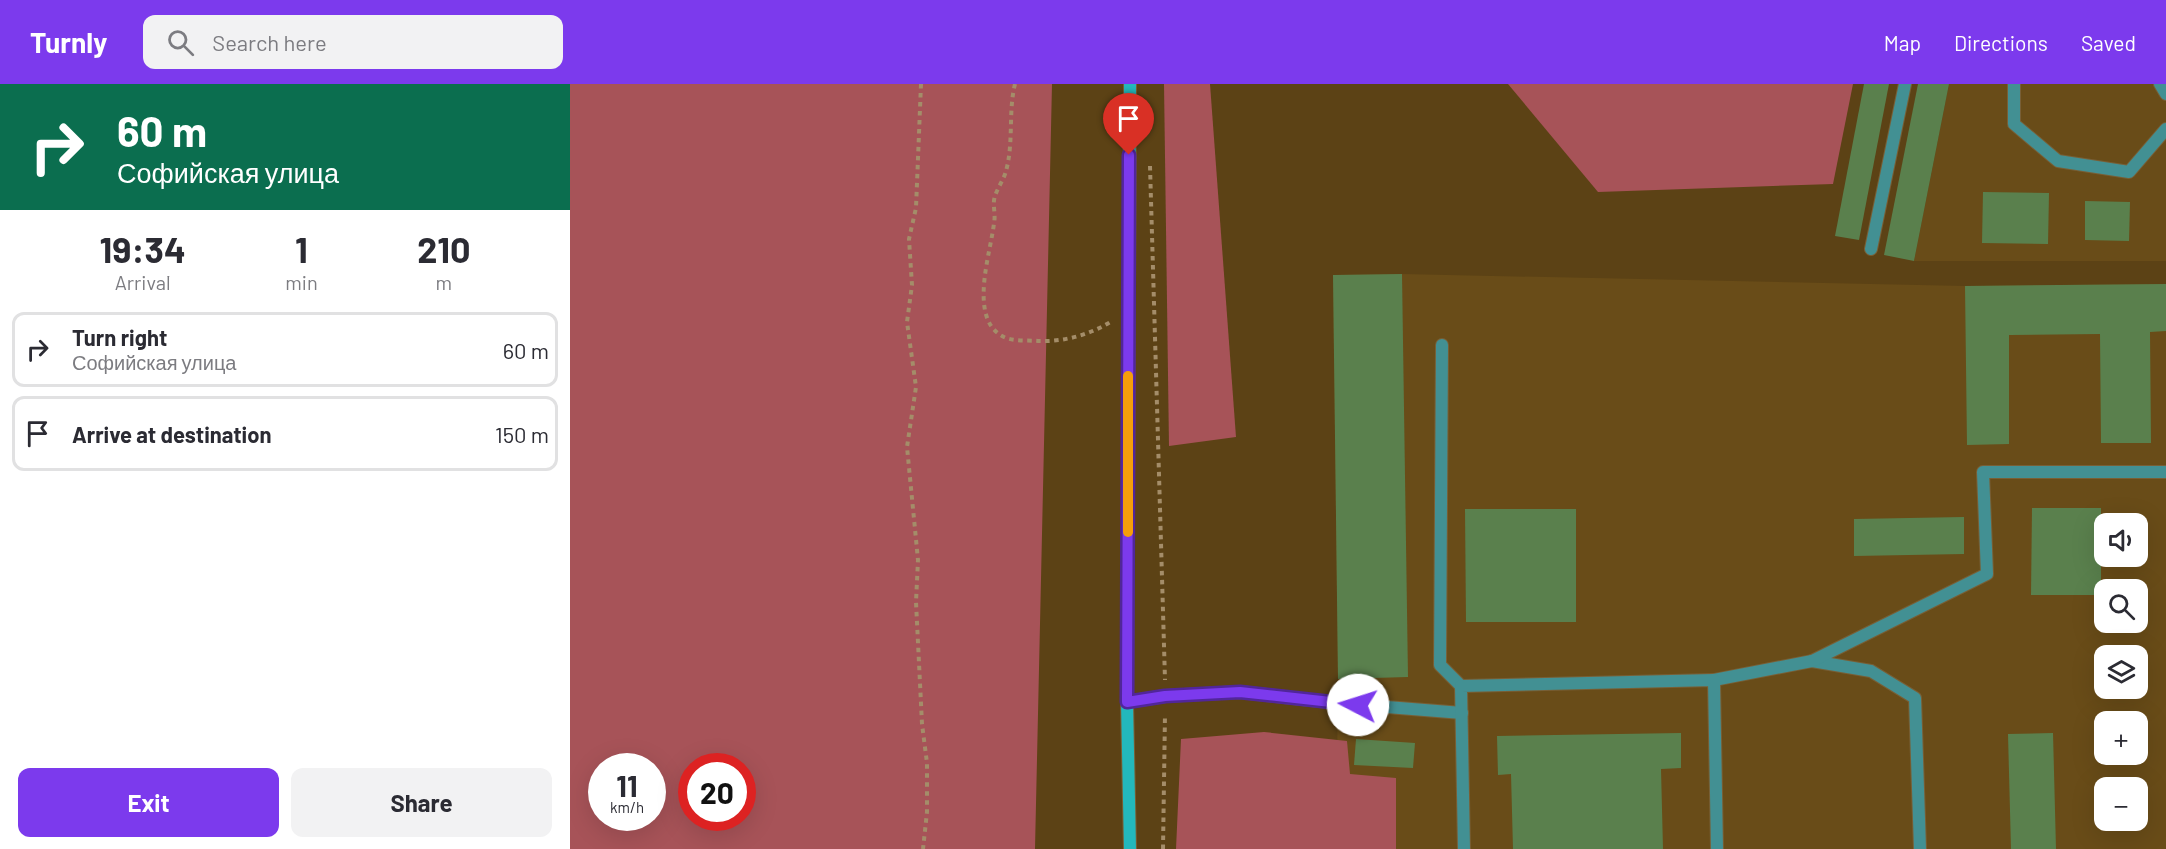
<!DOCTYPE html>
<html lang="en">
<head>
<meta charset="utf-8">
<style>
	body { margin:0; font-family:Barlow,sans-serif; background:#f2f2f3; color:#2b2b33; height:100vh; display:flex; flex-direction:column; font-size:22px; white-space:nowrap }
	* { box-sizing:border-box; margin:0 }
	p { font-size:20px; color:#7c7c81 }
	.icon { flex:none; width:33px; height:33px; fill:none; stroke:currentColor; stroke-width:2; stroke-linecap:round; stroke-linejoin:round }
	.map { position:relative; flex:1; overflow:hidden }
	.details { display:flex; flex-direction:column; background:#fff; width:570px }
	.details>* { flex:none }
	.guide { background:#0b6e4f; color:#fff; overflow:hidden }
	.controls { position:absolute; left:1524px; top:429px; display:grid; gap:12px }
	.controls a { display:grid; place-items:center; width:54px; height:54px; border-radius:12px; background:#fff; box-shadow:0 6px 24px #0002; font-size:30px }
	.speed { position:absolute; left:18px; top:669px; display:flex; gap:12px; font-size:30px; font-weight:700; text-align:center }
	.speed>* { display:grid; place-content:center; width:78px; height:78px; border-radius:50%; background:#fff; box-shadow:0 6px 24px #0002; line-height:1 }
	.speed small { font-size:15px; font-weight:400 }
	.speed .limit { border:9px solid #d22; background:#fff; color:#111 }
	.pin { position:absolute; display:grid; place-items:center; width:51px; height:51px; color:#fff; margin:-62px -26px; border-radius:50% 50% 50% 0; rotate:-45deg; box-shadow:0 0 6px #0007 }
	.pin .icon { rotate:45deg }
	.me { position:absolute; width:66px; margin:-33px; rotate:275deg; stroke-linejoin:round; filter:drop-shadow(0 0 4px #0008) }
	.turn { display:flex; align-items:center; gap:21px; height:126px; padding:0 18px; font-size:27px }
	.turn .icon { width:78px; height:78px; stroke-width:2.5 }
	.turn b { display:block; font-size:42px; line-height:51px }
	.eta { display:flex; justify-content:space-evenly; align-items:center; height:102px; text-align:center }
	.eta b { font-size:36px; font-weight:700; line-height:42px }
	.cta { display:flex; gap:12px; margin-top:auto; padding:12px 18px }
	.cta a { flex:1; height:69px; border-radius:12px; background:#7c3aed; color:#fff; font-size:24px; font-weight:700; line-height:69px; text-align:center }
	.cta a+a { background:#f2f2f3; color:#2b2b33 }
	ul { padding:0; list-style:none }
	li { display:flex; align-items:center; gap:18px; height:75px; margin:0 12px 9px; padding:0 6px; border:3px solid #e1e1e2; border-radius:12px }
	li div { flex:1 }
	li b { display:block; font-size:22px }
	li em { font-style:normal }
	header { display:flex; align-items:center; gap:36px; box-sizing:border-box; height:84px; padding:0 30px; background:#7c3aed; color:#fff }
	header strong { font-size:28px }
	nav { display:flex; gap:33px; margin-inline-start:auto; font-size:21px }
	.search { width:420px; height:54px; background:#f2f2f3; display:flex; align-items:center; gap:15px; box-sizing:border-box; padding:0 21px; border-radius:12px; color:#7c7c81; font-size:22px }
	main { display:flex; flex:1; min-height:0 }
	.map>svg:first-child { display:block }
</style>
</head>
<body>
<header>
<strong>Turnly</strong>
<div class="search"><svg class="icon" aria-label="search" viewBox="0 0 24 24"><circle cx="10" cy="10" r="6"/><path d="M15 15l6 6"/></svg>Search here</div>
<nav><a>Map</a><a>Directions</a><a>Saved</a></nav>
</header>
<main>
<section class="details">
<div class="guide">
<div class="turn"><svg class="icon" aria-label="right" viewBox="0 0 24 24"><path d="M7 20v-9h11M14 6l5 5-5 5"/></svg><div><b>60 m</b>Софийская улица</div></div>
</div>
<div class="eta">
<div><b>19:34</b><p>Arrival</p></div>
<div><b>1</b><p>min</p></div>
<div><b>210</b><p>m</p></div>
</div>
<ul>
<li><svg class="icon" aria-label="right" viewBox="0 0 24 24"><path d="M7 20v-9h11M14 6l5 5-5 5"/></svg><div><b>Turn right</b><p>Софийская улица</p></div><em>60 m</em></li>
<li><svg class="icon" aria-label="arrive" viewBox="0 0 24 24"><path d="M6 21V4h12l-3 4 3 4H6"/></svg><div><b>Arrive at destination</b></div><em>150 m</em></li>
</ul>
<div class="cta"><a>Exit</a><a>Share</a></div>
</section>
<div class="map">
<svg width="1596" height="765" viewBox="0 0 1596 765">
	<rect width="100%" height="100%" fill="#5c4215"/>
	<!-- built -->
	<g fill="#694c18" fill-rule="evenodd">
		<polygon points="1379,0 1596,0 1596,177 1344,177"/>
		<path d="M832,190L1395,202L1596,200V765H766L768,595L763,191ZM1534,440H1568V472H1534ZM1534,506H1568V538H1534ZM1534,572H1568V604H1534ZM1534,638H1568V670H1534ZM1534,704H1568V736H1534Z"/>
	</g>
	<!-- forest -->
	<g fill="#a75358" fill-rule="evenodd">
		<path d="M0,0H482L465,765H0ZM32,682H82V734H32ZM122,682H172V734H122Z"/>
		<polygon points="594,0 640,0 666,353 599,362"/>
		<polygon points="938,0 1283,0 1263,100 1028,108"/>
		<polygon points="694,648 777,657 780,690 826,694 826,765 606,765 611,655"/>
	</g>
	<!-- building -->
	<g fill="#5a804d">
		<polygon points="1294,0 1319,0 1289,156 1265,152"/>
		<polygon points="1348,0 1379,0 1344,177 1314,171"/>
		<polygon points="1413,108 1479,109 1478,160 1412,159"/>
		<polygon points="1515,117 1560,118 1559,157 1515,156"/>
		<polygon points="832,190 838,593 768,595 763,191"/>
		<polygon points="1596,200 1596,247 1580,248 1581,359 1531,359 1530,250 1439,251 1439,360 1397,361 1395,202"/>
		<polygon points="1462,424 1531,424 1531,511 1461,511"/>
		<polygon points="895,425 1006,425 1006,538 896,538"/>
		<polygon points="1394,433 1394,470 1284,472 1284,435"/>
		<polygon points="1111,649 1111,684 1091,685 1093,765 943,765 941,690 928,691 927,652"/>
		<polygon points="1483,649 1486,765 1441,765 1438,650"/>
		<polygon points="786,655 845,659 843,684 784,681"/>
	</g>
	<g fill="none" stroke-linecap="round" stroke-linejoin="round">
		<defs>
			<g id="service">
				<polyline points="1444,0 1444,40 1488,77 1559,88 1596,45"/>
				<polyline points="1590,0 1596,10"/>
				<polyline points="1301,165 1335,0"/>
				<polyline points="872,261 870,581 891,602"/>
				<polyline points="1242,577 1301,587 1345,614 1350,765"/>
				<polyline points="1144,596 1242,577 1417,490 1413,388 1596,388"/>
				<polyline points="557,618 595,612 670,608 767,619 892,629"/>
				<polyline points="894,765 891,602 1144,596 1147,765"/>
			</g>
			<polyline id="secondary" points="560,765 557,618 560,0"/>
		</defs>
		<!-- service casing -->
		<use href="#service" stroke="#785f36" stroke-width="14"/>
		<!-- secondary casing -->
		<use href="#secondary" stroke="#785f36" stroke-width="14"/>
		<!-- path -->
		<g stroke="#a48d69" stroke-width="4" stroke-dasharray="4.5 4.5" stroke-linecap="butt">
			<polyline points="351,0 346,124 339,155 342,201 337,238 346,303 337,363 348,476 346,518 352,640 357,679 357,728 353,765"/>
			<path d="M445,0C438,28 444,58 436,87C434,95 428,103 425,112C422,120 426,130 424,139C421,168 398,233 432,252C442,258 457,256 468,257C493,258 520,251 542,237"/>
			<polyline points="580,82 595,596"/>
			<polyline points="593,765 595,630"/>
		</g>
		<!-- service -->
		<use href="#service" stroke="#429093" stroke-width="12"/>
		<!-- secondary -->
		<use href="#secondary" stroke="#23b8bc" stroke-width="12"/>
	</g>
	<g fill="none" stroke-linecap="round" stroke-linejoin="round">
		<defs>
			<polyline id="route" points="559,71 557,618 595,612 670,608 788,621"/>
		</defs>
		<!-- route casing -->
		<use href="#route" stroke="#51269a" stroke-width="15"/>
		<!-- route -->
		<use href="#route" stroke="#7c3aed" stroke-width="10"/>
		<!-- slow -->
		<polyline stroke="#f59e0b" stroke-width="10" points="558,448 558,292"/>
	</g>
</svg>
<div class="controls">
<a><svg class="icon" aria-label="sound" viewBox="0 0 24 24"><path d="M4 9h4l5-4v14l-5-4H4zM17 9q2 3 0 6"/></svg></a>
<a><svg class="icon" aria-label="search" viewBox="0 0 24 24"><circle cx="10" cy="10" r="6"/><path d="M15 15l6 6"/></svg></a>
<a><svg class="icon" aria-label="layers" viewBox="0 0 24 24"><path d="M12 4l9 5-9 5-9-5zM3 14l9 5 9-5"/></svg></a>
<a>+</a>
<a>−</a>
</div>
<div class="speed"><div>11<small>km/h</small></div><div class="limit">20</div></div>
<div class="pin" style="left:559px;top:71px;background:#d93025"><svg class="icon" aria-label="arrive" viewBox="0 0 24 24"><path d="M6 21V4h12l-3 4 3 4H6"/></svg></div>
<svg class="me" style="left:788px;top:621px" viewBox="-20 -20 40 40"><circle r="19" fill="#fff"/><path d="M0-13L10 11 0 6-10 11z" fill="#7c3aed"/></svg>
</div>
</main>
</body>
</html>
